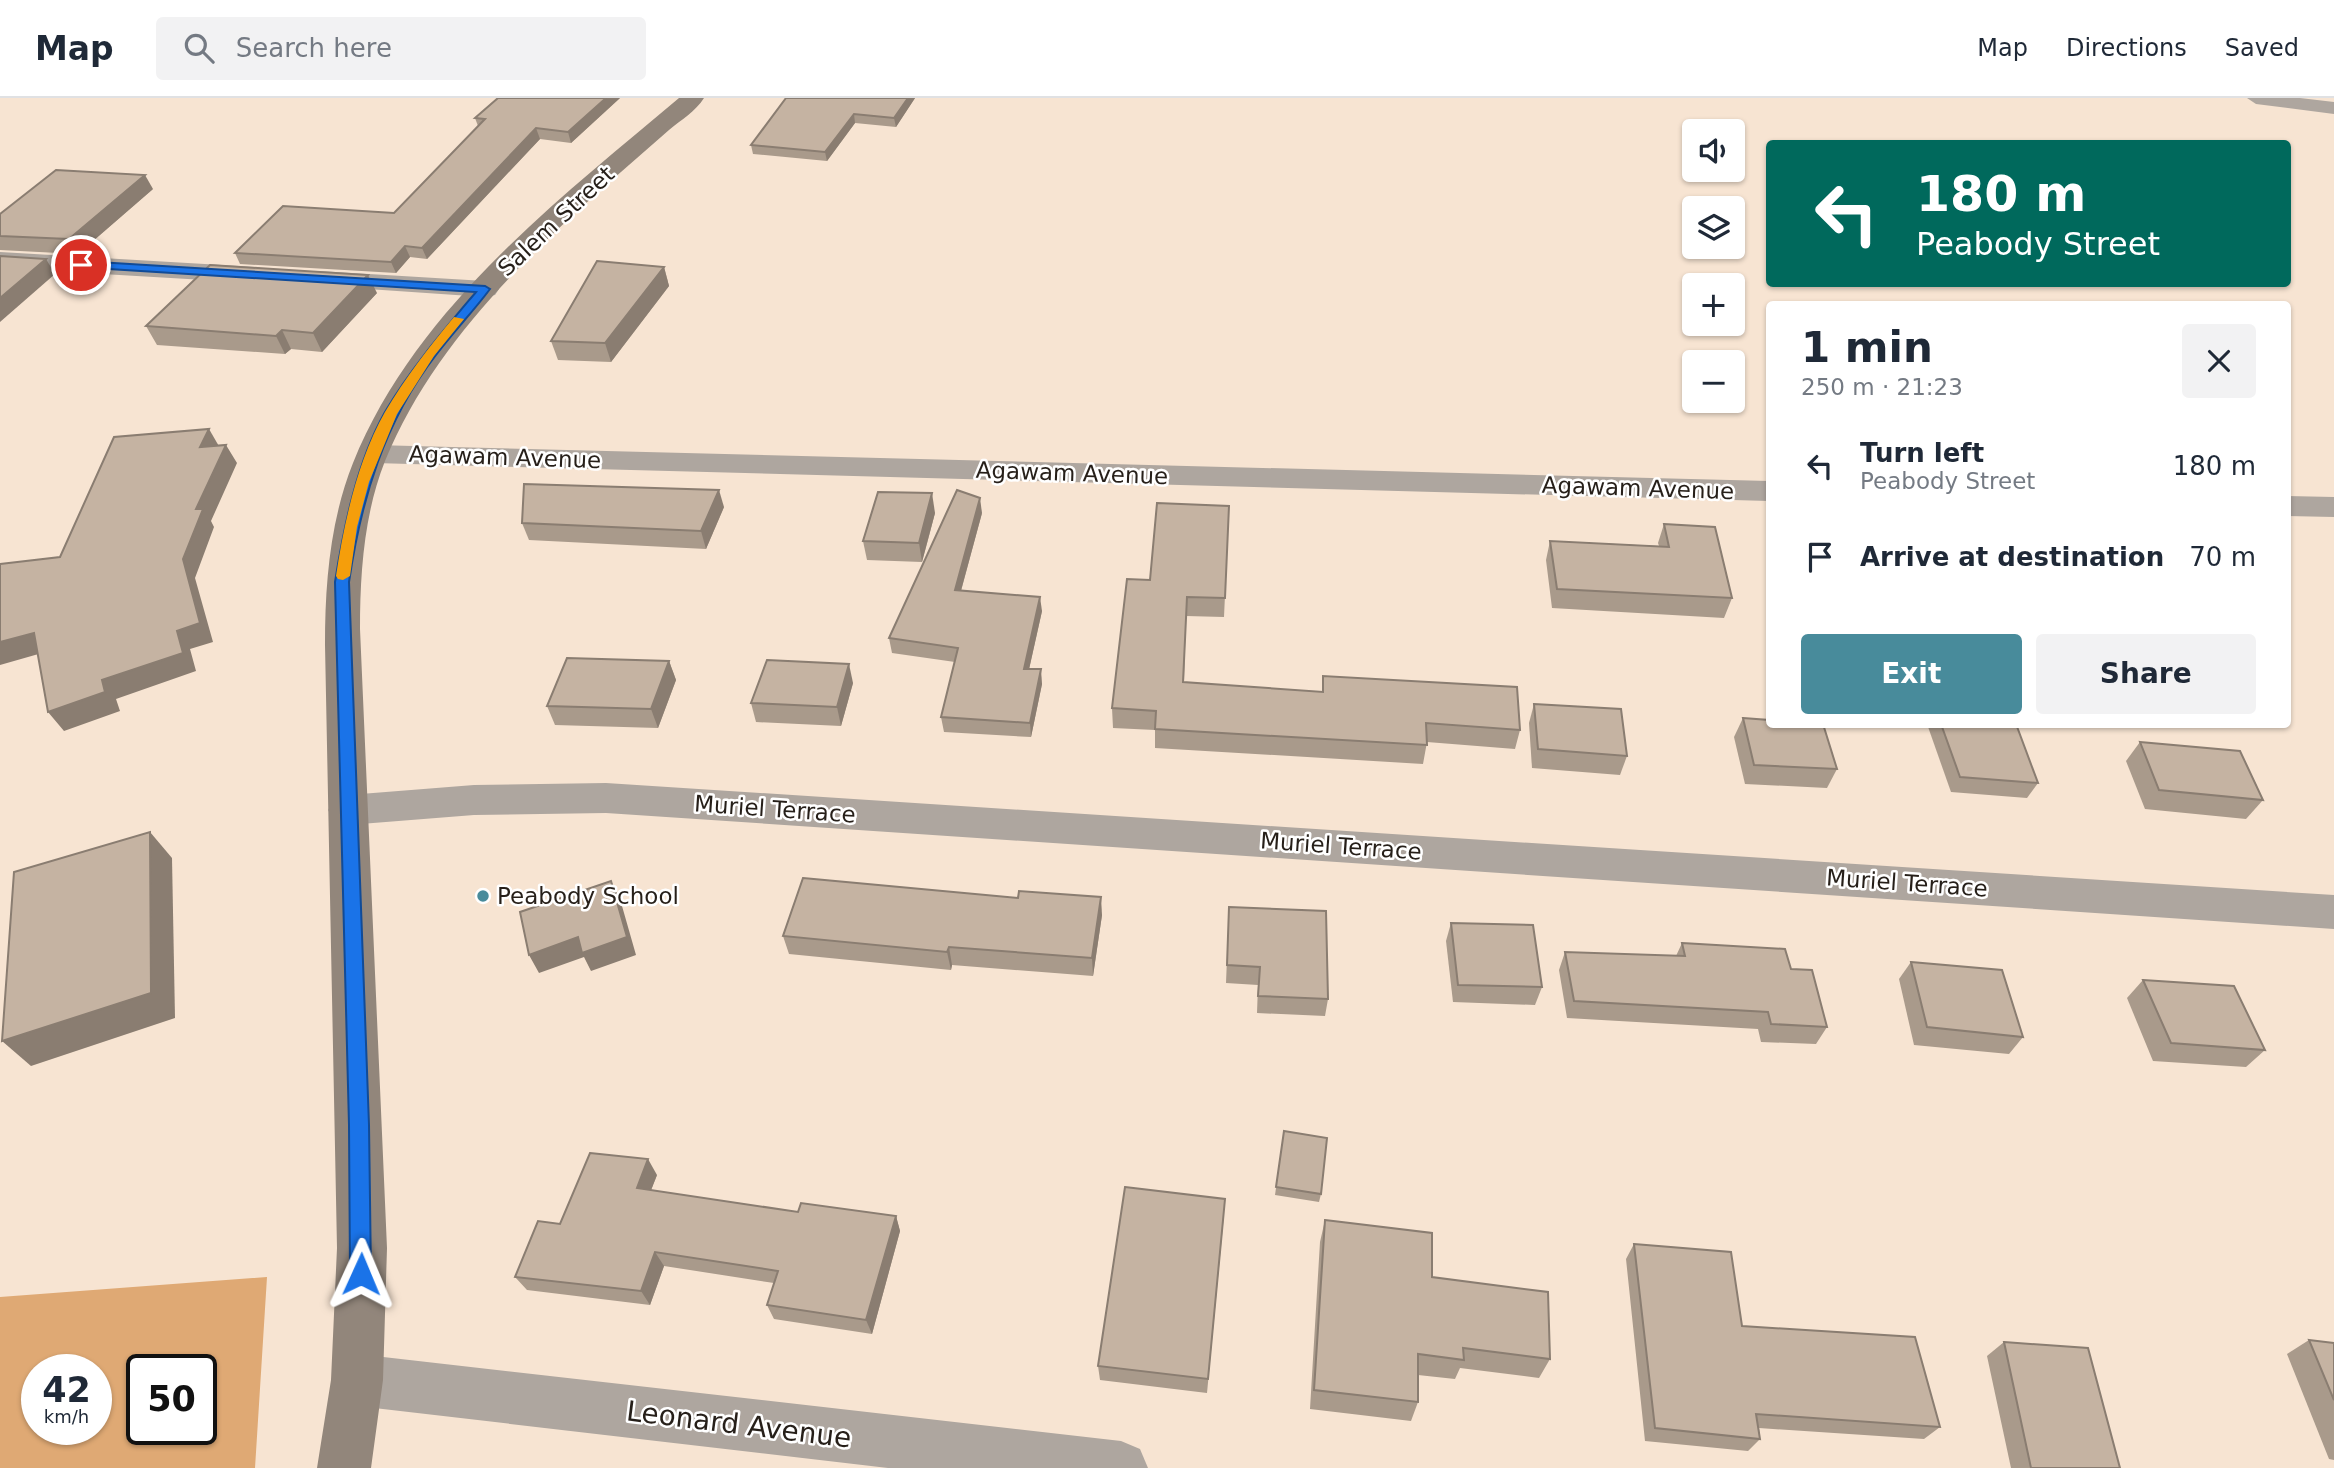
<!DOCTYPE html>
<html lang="en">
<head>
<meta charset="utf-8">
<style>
	body { margin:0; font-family:"DejaVu Sans",sans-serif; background:#f2f2f3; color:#1f2937; height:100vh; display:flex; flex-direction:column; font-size:26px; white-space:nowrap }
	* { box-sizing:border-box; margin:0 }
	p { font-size:23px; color:#747a83 }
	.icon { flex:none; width:38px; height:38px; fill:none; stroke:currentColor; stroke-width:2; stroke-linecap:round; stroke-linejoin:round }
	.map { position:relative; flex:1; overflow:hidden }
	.panel { position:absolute; left:1766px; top:203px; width:525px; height:427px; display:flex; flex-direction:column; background:#fff; border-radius:7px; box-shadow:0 2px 5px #0004 }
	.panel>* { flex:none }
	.hud { position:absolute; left:1766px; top:42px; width:525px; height:147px; border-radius:7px; box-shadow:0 2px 5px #0004; background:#00695c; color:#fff; overflow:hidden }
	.buttons { position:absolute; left:1682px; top:21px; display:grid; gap:14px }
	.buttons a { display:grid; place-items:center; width:63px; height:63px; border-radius:7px; background:#fff; box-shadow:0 2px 5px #0004; font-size:35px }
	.speed { position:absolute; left:21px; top:1256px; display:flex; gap:14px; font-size:35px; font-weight:700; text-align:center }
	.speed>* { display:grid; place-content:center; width:91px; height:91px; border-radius:50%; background:#fff; box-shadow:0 2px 5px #0004; line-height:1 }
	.speed small { font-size:18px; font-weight:400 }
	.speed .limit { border:4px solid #111; border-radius:10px; background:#fff; color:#111 }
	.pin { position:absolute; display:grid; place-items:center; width:60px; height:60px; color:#fff; margin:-30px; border:4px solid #fff; border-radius:50%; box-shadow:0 2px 7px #0007 }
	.me { position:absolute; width:77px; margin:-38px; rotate:1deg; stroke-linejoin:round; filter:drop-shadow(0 0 5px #0008) }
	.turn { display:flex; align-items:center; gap:24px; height:147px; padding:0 35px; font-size:32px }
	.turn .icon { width:91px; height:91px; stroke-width:2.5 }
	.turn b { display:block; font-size:49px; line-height:60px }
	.round { display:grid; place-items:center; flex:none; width:74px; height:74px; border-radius:7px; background:#f2f2f3 }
	.overview { display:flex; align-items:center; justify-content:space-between; height:119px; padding:0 35px }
	h1 { font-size:42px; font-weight:700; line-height:52px }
	.action { display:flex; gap:14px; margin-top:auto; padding:14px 35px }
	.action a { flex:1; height:80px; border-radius:7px; background:#488b9b; color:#fff; font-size:28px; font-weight:700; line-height:80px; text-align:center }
	.action a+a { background:#f2f2f3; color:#1f2937 }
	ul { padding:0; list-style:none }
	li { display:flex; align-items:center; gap:21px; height:91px; padding:0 35px }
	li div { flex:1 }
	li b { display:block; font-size:26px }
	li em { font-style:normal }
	header { display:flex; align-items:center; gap:42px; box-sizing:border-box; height:98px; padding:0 35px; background:#fff; border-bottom:2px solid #e0e1e3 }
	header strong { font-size:33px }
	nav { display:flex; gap:38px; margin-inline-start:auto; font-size:24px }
	.search { width:490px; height:63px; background:#f2f2f3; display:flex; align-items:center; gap:18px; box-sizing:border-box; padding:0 24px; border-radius:7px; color:#747a83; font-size:26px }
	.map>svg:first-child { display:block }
</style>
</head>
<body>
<header>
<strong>Map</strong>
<div class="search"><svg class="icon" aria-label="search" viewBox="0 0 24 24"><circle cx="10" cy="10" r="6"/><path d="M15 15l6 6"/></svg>Search here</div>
<nav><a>Map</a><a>Directions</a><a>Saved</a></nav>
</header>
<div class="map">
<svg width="2334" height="1370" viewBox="0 0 2334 1370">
	<rect width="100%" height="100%" fill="#f7e4d2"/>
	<!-- green -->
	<path fill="#dfa974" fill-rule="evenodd" d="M267,1179L255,1370H0V1199ZM37,1272H96V1332H37ZM142,1272H201V1332H142Z"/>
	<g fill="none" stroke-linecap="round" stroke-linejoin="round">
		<!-- lane -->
		<polygon fill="#aea69f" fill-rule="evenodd" points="2247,0 2300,0 2334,4 2334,16 2256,6"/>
		<!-- street -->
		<g fill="#aea69f" fill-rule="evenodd">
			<polygon points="0,154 256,169 265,171 269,177 265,183 256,185 0,170"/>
			<polygon points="319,173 485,183 495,185 499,191 495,197 485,199 309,187 306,181 309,175"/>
			<polygon points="374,347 1769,383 1769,403 374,365 363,363 359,356 363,349"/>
			<polygon points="2287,398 2334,399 2334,419 2287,418"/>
			<polygon points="606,685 2334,797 2334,831 606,715 474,717 348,727 334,723 328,712 334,701 348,697 474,687"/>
			<polygon points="357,1256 1121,1343 1140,1351 1148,1370 888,1370 357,1308 339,1300 331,1282 339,1264"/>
		</g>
		<!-- secondary -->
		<path fill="#92867b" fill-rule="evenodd" d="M679,0H704C696,13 681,22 669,32C645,53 621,74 597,95C512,172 429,256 385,363C364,416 360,475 360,531L387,1150L383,1282L371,1370H317L331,1282L337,1150L325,547C325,485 330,423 353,365C415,211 557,103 679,0Z"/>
	</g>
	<!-- wall -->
	<g fill="#a99a8b">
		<polygon points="620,0 571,45 540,41 427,161 410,159 396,175 240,166 235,155 394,115 478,28 475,20"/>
		<polygon points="786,0 915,0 896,29 855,25 827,63 753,56 751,47"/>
		<polygon points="153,91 78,156 0,152 0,116"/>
		<polygon points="664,169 669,188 611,264 558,262 551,243"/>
		<polygon points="377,195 322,254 291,251 285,256 157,247 146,228"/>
		<polygon points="1229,408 1224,519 1186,518 1184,584 1322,594 1323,578 1520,632 1515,651 1427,644 1423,666 1155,650 1155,632 1113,630 1112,610 1150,482"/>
		<polygon points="724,409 706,451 529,442 522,425"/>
		<polygon points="935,415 922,464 867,462 863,443"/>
		<polygon points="982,415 961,493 1042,513 1029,571 1042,586 1031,639 944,634 941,619 955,564 892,555 889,540"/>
		<polygon points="1664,426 1732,500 1724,520 1552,510 1546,462 1550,443 1659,448 1658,445"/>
		<polygon points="669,563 676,582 658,630 555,627 547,608"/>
		<polygon points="853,585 841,628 756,624 751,605"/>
		<polygon points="1534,606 1627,658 1620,677 1532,670 1529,625"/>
		<polygon points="1743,620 1837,671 1827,690 1745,686 1734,639"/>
		<polygon points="1927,626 2016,626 2038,685 2027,700 1951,694"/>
		<polygon points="2140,644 2263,702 2246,721 2145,711 2126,663"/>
		<polygon points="1229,809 1328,901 1325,918 1257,915 1258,887 1226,885"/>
		<polygon points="1102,817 1093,878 952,867 951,872 789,856 783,838"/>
		<polygon points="1451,825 1542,889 1535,907 1453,904 1446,843"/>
		<polygon points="1682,845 1791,871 1827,929 1816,946 1761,944 1758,931 1567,920 1559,872 1565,854 1676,858"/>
		<polygon points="1911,864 2023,939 2009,956 1914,947 1899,881"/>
		<polygon points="2143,882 2265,952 2246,969 2153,963 2127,900"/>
		<polygon points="1284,1033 1321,1096 1319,1104 1275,1097"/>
		<polygon points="657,1077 651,1092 798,1114 896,1118 900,1133 872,1236 774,1221 767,1207 774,1185 664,1168 650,1207 527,1192 515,1179 560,1126"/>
		<polygon points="1224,1117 1207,1295 1100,1282 1098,1268"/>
		<polygon points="1325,1122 1432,1179 1550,1261 1539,1280 1460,1270 1455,1281 1418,1277 1418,1304 1411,1323 1310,1311 1320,1144"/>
		<polygon points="1634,1146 1742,1228 1940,1329 1924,1341 1759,1330 1760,1341 1748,1353 1645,1343 1626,1161"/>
		<polygon points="2309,1242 2334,1245 2334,1362 2329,1361 2287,1256"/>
		<polygon points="2004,1244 2120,1370 2011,1370 1987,1258"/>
	</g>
	<!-- shaded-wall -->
	<g fill="#8a7d71">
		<polygon points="606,0 620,0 571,45 568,34"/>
		<polygon points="908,0 915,0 896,29 894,20"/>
		<polygon points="854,16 855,25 827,63 825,54"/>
		<polygon points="536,30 540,41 427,161 422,150"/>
		<polygon points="145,77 153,91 78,156 69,141"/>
		<polygon points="405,148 410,159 396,175 391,164"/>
		<polygon points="46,161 55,176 0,224 0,200"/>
		<polygon points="664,169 669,188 611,264 605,245"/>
		<polygon points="368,177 377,195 322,254 313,235"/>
		<polygon points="282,232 291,251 285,256 276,238"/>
		<polygon points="209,331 220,350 200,349"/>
		<polygon points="226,347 237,365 211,423 214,429 195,480 213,544 190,551 196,573 116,601 120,613 64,633 48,614 102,582 177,533 183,461 196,411"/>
		<polygon points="719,392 724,409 706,451 701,433"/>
		<polygon points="932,395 935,415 922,464 919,445"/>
		<polygon points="980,400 982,415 957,507 955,492"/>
		<polygon points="1040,499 1042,513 1026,585 1024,571"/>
		<polygon points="34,535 49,553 0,567 0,544"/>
		<polygon points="669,563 676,582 658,630 651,611"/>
		<polygon points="849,566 853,585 841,628 837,609"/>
		<polygon points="1041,571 1042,586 1031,639 1030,625"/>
		<polygon points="150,734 172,760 175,920 31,968 2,943"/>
		<polygon points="611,783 620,801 636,857 591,873 584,859 539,875 529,857"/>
		<polygon points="1101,799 1102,817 1093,878 1092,860"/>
		<polygon points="949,849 952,867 951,872 947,854"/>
		<polygon points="648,1061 657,1077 646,1105 637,1090"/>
		<polygon points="896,1118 900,1133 872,1236 866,1222"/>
		<polygon points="655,1154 664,1168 650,1207 641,1193"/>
	</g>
	<!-- building -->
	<g fill="#c5b3a2" stroke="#8a7d71" stroke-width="2">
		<polygon points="498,0 606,0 568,34 536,30 422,150 405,148 391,164 235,155 283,108 394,115 485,21 475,20"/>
		<polygon points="786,0 908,0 894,20 854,16 825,54 751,47"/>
		<polygon points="56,72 145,77 69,141 0,138 0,116"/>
		<polygon points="0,158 46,161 0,200"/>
		<polygon points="597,163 664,169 605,245 551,243"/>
		<polygon points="210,167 368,177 313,235 282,232 276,238 146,228"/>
		<polygon points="209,331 200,349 226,347 196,411 203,411 183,461 200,525 177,533 183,555 102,582 105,594 48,614 34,535 0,544 0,466 60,459 114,339"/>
		<polygon points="524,386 719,392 701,433 522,425"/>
		<polygon points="957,392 980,400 955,492 1040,499 1024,571 1041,571 1030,625 941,619 958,550 889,540"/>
		<polygon points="878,394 932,395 919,445 863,443"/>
		<polygon points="1157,405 1229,408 1225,500 1187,499 1183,584 1323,594 1323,578 1517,589 1520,632 1426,625 1427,647 1155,631 1156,613 1112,610 1127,481 1150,482"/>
		<polygon points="1664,426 1715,429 1732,500 1557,491 1550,443 1669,449"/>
		<polygon points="567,560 669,563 651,611 547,608"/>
		<polygon points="767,562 849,566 837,609 751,605"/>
		<polygon points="1534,606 1621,611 1627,658 1538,651"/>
		<polygon points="1743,620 1769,622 1769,626 1823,626 1837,671 1754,667"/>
		<polygon points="1941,626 2016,626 2038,685 1960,679"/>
		<polygon points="2140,644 2240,653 2263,702 2159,692"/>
		<polygon points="150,734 151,895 2,943 14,774"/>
		<polygon points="803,780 1018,800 1019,793 1101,799 1092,860 949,849 947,854 783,838"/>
		<polygon points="611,783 627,839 582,855 578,839 529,857 520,814"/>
		<polygon points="1229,809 1326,813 1328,901 1258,898 1260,869 1227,867"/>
		<polygon points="1451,825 1533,827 1542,889 1458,887"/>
		<polygon points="1682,845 1785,851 1791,871 1812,872 1827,929 1771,926 1768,914 1574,903 1565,854 1685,858"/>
		<polygon points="1911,864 2002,872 2023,939 1927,929"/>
		<polygon points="2143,882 2234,888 2265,952 2171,945"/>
		<polygon points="1284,1033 1327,1040 1321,1096 1276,1089"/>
		<polygon points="590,1055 648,1061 637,1090 798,1114 801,1105 896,1118 866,1222 767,1207 778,1173 655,1154 641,1193 515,1179 538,1123 560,1126"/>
		<polygon points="1125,1089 1225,1101 1208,1281 1098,1268"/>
		<polygon points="1325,1122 1432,1135 1432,1179 1548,1194 1550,1261 1463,1250 1464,1262 1418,1256 1418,1304 1314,1292"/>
		<polygon points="1634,1146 1731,1154 1742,1228 1915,1239 1940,1329 1756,1316 1760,1341 1655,1330"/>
		<polygon points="2309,1242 2334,1245 2334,1302"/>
		<polygon points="2004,1244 2088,1250 2120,1370 2031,1370"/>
	</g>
	<!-- route -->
	<path fill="#1a73e8" stroke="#114b97" stroke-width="2" d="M81,163L485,188L490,191C473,214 453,234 436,257C384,324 361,402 349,484L369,1027L371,1176L368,1183L361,1186L353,1183L350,1176L349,1027L335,484C344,428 357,364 385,314C411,270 444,232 476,194L77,169L75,167Z"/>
	<!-- slow -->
	<path fill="#f59e0b" d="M454,219L464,221L434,258L397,316L369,384L357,429L350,478L343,482L338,481L336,478C344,424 358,361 385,314C405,280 429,249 454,219Z"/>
	<!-- markers -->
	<circle fill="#488b9b" stroke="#fff" stroke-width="2.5" cx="483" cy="798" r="7"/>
	<g text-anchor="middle" stroke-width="5" stroke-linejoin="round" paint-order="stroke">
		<!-- street labels -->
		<g font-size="23" fill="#261f19" stroke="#fff">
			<text transform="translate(556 123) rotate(-43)" y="8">Salem Street</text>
			<text transform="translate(505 359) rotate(2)" y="8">Agawam Avenue</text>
			<text transform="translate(1072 375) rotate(2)" y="8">Agawam Avenue</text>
			<text transform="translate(1638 390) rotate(2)" y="8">Agawam Avenue</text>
			<text transform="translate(775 711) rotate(4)" y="8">Muriel Terrace</text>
			<text transform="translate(1341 748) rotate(4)" y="8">Muriel Terrace</text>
			<text transform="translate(1907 785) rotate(4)" y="8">Muriel Terrace</text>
		</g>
		<!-- poi labels -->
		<g font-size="23" fill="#261f19" stroke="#fff" text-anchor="start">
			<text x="497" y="806">Peabody School</text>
		</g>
		<!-- near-street labels -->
		<g font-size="28" fill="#261f19" stroke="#fff">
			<text transform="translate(739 1326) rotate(7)" y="10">Leonard Avenue</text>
		</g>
	</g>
</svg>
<div class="buttons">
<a><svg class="icon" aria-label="sound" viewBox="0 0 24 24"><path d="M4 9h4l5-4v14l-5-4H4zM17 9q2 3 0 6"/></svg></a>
<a><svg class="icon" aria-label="layers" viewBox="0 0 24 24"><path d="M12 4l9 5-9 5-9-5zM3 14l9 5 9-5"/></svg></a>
<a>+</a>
<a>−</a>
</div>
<div class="speed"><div>42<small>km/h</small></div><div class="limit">50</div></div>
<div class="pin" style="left:81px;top:167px;background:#d93025"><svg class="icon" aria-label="arrive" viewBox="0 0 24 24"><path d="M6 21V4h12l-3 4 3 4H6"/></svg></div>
<svg class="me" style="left:361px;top:1176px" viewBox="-20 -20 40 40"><path d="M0-17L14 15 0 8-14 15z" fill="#1a73e8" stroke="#fff" stroke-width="4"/></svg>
<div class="hud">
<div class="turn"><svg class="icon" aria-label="left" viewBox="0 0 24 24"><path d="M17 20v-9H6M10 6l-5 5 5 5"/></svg><div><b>180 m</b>Peabody Street</div></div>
</div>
<section class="panel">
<div class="overview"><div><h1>1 min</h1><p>250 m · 21:23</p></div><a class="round"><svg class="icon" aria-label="close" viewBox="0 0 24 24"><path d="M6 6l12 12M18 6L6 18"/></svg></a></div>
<ul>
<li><svg class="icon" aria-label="left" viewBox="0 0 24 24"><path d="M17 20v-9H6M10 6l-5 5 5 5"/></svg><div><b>Turn left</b><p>Peabody Street</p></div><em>180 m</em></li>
<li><svg class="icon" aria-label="arrive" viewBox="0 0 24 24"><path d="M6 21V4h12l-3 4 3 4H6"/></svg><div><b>Arrive at destination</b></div><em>70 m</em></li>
</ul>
<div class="action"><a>Exit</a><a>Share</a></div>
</section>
</div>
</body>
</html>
